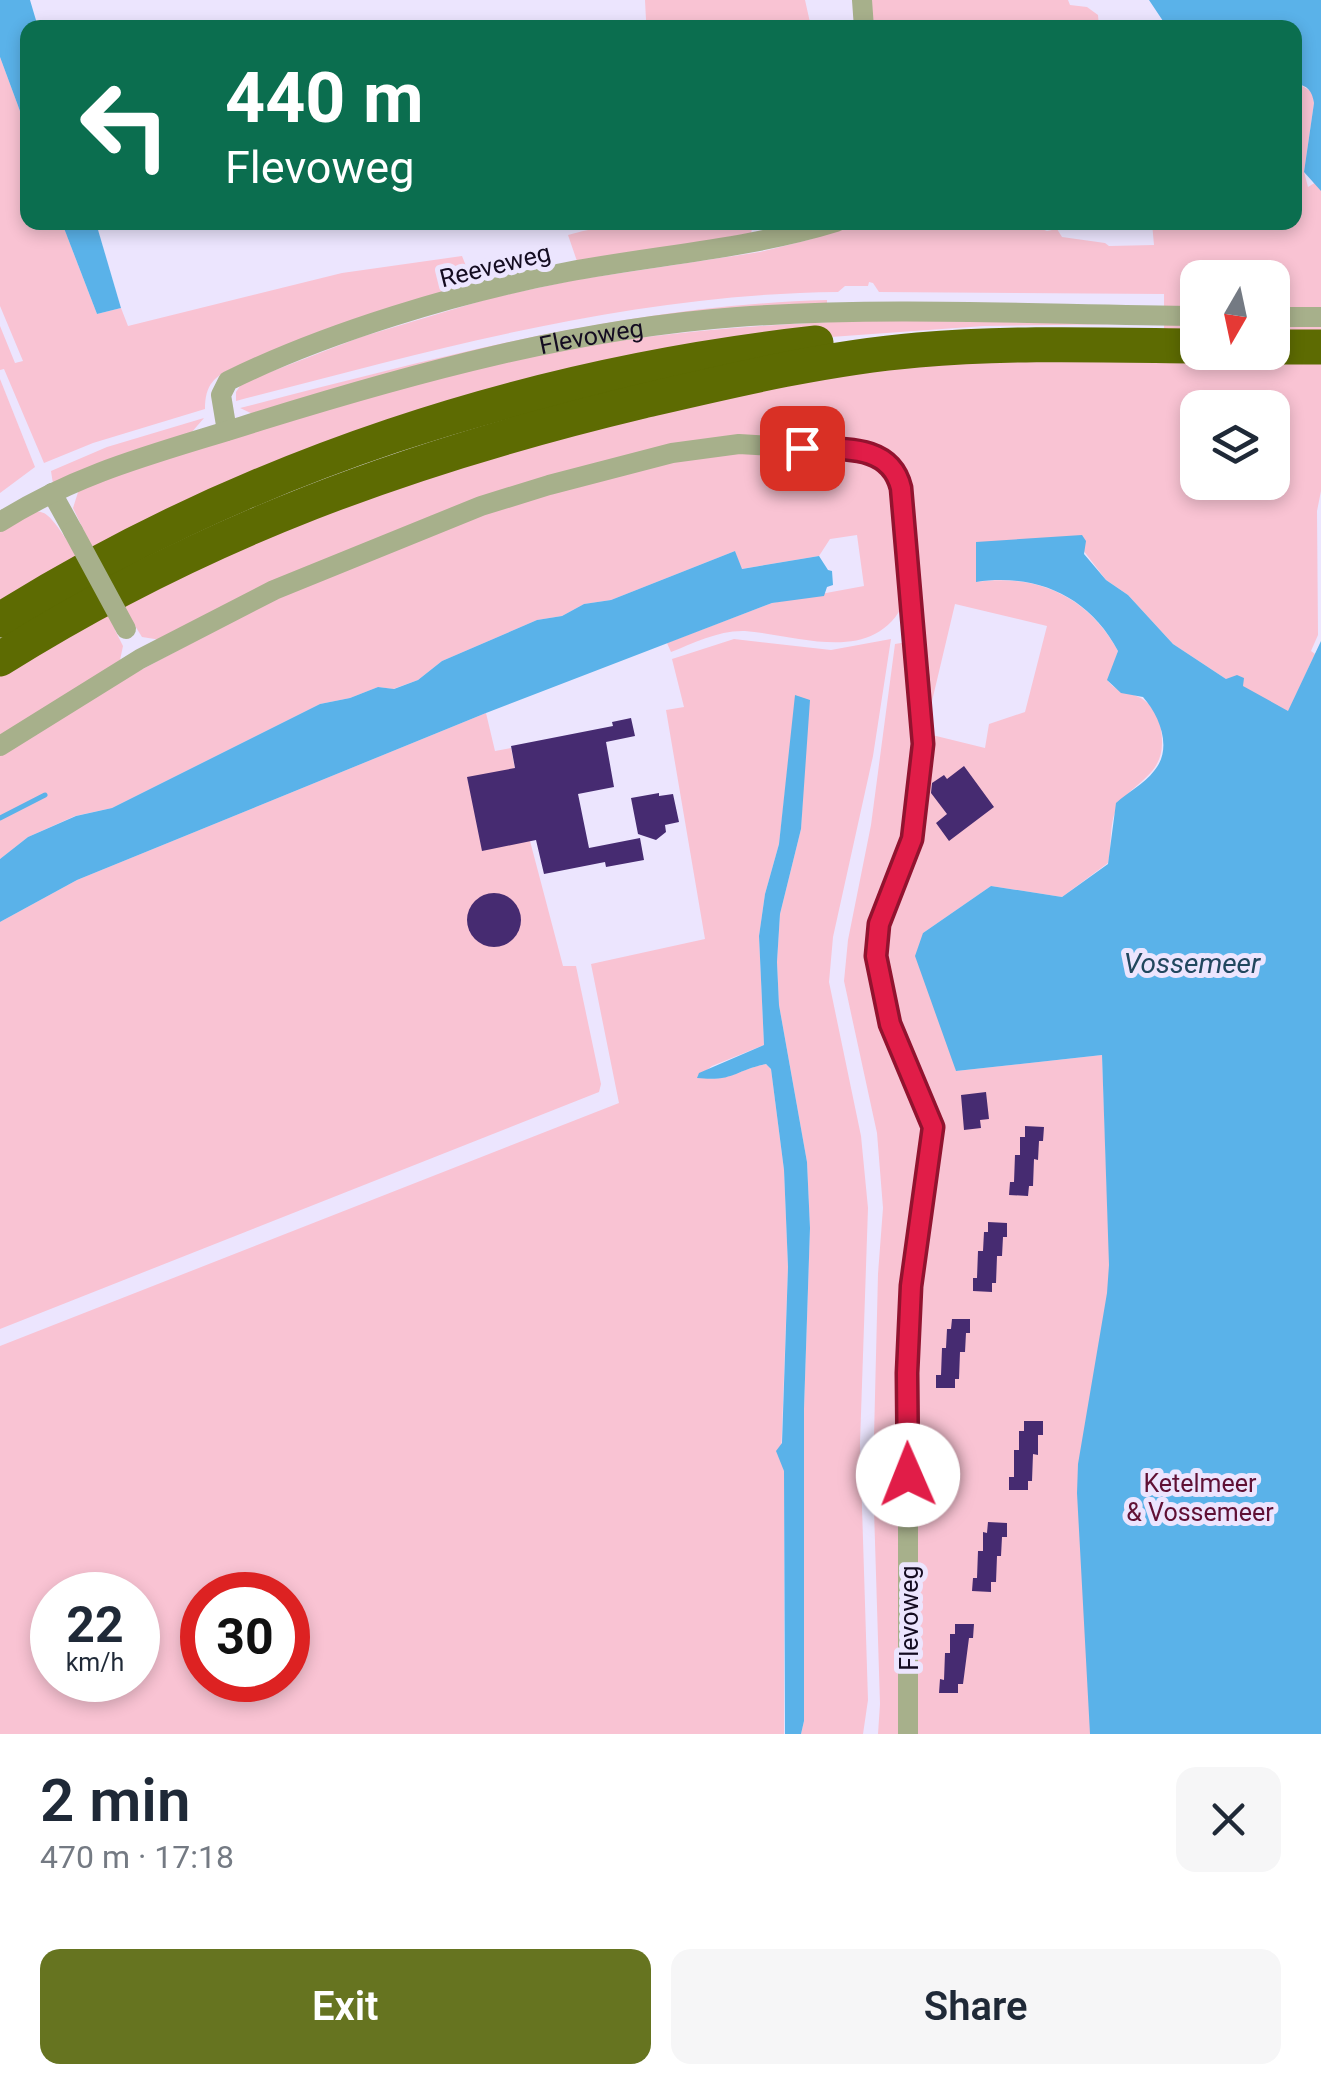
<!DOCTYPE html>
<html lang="en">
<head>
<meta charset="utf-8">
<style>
	body { margin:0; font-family:Roboto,sans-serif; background:#f6f6f7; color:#1f2937; height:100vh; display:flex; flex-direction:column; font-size:38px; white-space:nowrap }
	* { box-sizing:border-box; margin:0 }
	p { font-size:32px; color:#747a83 }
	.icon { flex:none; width:55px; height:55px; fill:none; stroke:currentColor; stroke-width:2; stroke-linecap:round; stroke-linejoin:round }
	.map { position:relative; height:1734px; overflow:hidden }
	.side { display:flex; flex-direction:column; background:#fff; flex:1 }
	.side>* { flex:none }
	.hud { position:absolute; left:20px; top:20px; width:1282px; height:210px; border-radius:20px; box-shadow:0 5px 15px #0003; background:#0b6e4f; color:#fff; overflow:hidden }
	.needle { width:65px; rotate:189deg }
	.buttons { position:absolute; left:1180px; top:260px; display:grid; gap:20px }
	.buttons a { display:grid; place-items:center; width:110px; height:110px; border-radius:20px; background:#fff; box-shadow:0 5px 15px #0003; font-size:50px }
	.speed { position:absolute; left:30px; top:1572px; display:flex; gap:20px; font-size:50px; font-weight:700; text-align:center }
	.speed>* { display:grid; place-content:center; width:130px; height:130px; border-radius:50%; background:#fff; box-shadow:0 5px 15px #0003; line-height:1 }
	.speed small { font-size:25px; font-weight:400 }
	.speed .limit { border:15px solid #d22; background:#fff; color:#111 }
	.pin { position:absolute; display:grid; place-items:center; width:85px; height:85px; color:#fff; margin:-42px; border-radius:20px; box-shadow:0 5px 15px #0006 }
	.me { position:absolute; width:110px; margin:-55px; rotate:359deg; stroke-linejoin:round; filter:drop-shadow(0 0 8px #0008) }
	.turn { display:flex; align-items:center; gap:35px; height:210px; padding:0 40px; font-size:45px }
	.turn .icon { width:130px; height:130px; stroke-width:2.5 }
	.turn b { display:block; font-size:70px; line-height:85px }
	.round { display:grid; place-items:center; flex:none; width:105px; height:105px; border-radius:20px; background:#f6f6f7 }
	.headline { display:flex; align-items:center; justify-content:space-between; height:170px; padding:0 40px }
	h1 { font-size:60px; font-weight:600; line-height:75px }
	.primary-button { display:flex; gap:20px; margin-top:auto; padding:20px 40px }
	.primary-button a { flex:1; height:115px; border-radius:20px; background:#667420; color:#fff; font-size:40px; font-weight:600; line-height:115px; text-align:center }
	.primary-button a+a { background:#f6f6f7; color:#1f2937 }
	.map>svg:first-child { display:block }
</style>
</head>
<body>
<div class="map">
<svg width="1321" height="1734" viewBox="0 0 1321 1734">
	<rect width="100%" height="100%" fill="#ece5fe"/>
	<!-- green -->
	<g fill="#f9c3d3" fill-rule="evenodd">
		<polygon points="645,0 805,0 811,27 638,27 646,20"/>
		<polygon points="871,0 1068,0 1070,5 1087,7 1098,15 1099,27 873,27"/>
		<path d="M1321,0L1299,84L1312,92L1314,103L1304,172L1308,187L1321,179V491L1317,511L1318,635L1311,651L1315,654L1288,712L1226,679L1173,644L1128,595L1106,580L1083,550L976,582C1037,573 1089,597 1118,651L1108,681C1120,697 1139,690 1151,707C1160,718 1162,729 1162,743C1162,778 1129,783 1116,810C1109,824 1112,847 1108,863L1062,897L991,886L923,933L956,1071L1102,1055L1108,1220L1321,1734H915V1393L919,1289L939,1127L900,1032L880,955L928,734L985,748L989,724L1025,712L1047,626L955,604L928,718L886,453H644L161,640L142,637L132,621L115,630L123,646L120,660L0,738V665L381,480L819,369L1164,353V294L879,292L873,283L869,282L868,286H845L838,292C632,294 435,349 236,401V392L242,383L361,337L491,298L575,280L760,252L812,239L849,223H1026L1047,231L1057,229L1062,237L1105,243L1109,246L1154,245L1152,223L1295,222V28ZM1198,278H1272V352H1198ZM1198,408H1272V482H1198Z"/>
		<path d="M0,57L27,130L28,222L62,223L97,314L121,308L128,326L342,273L462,256L474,286L235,367C214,376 205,385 205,409L93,443L44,463L4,369L0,370V326L15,363L23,361L0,306Z"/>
		<path d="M754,222L751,233L578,264L568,235C626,218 693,223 754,222Z"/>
		<path d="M827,300V304L746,309L255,415L240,408C436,358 623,306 827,300Z"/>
		<path d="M882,320L1134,324L984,326L789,340L541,385L0,612V530C42,507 40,501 67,540L84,531L73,508L80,486C226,441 370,390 519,358C641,333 759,324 882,320Z"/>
		<polygon points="0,379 35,467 0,493"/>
		<polygon points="204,418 191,433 53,484 51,471 107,447"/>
		<path d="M737,451L865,457L891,477L905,601C874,667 801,635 745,631C719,630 694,643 671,652L667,643L772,603L864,586L857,535L830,539L819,556L741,569L735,551L611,600L584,604L562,616L537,620L442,661L418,680L393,689L378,687L350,698L320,704L112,808L75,816L28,837L0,859V753L75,705L291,590L506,506L672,459Z"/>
		<path d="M734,639L831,650L891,639L873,756L833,937L829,982L861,1136L868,1208L860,1443L868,1700L863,1734H801L804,1721V1409L810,1228L807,1162L779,1005L777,962L780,914L801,829L803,790L796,696L779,844L765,894L759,936L764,1045L712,1066L698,1077C729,1083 738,1069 766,1064L771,1069L784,1170L788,1267L781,1458L784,1471V1734H0V1346L619,1103L591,964L705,939L666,710L684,707L672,659ZM52,1595H138V1680H52ZM202,1595H288V1680H202Z"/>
		<polygon points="907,642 918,737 906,837 869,923 926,1116 912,1228 900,1734 878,1734 880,1704 873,1477 878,1274 883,1208 877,1133 844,981 848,940 871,825 895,644"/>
		<polygon points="486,713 495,751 511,748 525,822 563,966 576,966 601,1084 599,1092 0,1329 0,922 77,880"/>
	</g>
	<!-- water -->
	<g fill="#5ab2e9">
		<polygon points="0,0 30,0 38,27 28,28 27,130 0,57"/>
		<path d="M1149,0H1321V191L1304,172L1314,103C1312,91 1308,85 1295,84V28L1167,27Z"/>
		<polygon points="62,223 96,223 121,308 97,314"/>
		<path d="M1082,535L1086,541L1084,554L1106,580L1128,595L1173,644L1226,679L1237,675L1244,678L1243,686L1288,711L1321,641V1734H1090L1077,1493L1078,1464L1107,1293L1109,1265L1102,1055L956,1071L915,956L923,933L991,886L1062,897L1108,864L1116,803C1128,792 1144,784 1154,771C1173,749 1160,716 1143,697L1121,693L1107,680L1118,651C1089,596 1036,573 976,582V542Z"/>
		<polygon points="735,551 742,569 819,556 828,570 832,571 833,585 827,587 824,596 772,603 486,713 77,880 0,922 0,859 28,837 76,816 112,808 320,704 350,698 378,687 394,689 418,680 442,661 537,620 562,616 584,604 611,600"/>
		<path d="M795,695L810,700L801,829L780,914L777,962L779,1005L807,1162L810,1228L804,1409V1721L801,1734H785L784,1471L776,1451L782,1443L788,1267L784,1170L771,1069L766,1064C735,1070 734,1082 697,1078L699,1073L764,1045L759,936L765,894L779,844Z"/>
	</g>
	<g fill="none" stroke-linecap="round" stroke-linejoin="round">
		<!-- stream -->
		<polyline stroke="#5ab2e9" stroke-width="5" points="0,818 45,795"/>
	</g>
	<!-- building -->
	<g fill="#462b71">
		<polygon points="631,718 635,736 606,742 614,787 578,794 589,848 640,838 644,860 606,867 605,862 544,874 536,840 482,851 467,777 515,768 511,746 613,726 612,722"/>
		<polygon points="964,766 994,807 949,841 936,823 947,814 931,793 932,783 944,775 947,779"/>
		<polygon points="659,793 659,796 673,794 679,822 665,825 666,832 656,840 638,834 631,798"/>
		<circle cx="494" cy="920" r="27"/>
		<polygon points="986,1092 989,1119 980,1120 981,1128 964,1130 961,1095"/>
		<polygon points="1025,1126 1044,1127 1043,1141 1039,1141 1038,1160 1034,1159 1033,1186 1029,1186 1028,1196 1009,1195 1010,1182 1014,1182 1015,1155 1020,1155 1020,1137 1025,1137"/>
		<polygon points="988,1222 1007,1223 1007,1237 1003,1237 1002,1256 997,1256 996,1283 992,1283 992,1292 973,1291 973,1278 977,1278 978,1251 983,1251 984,1232 988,1232"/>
		<polygon points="952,1319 970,1319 970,1333 966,1333 965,1352 960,1352 959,1379 955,1379 955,1388 936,1388 936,1375 941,1375 942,1348 946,1348 947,1329 951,1329"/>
		<polygon points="1024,1421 1043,1421 1043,1435 1038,1435 1038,1455 1033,1454 1032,1481 1028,1481 1028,1490 1009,1490 1009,1477 1014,1477 1014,1450 1019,1450 1019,1431 1024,1431"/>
		<polygon points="988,1522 1007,1523 1007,1537 1002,1537 1001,1556 997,1556 996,1582 991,1582 991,1592 972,1591 973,1578 977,1578 978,1551 983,1551 983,1532 987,1533"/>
		<polygon points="955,1624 974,1624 973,1638 969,1638 963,1684 958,1684 958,1693 939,1693 940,1679 944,1680 945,1653 950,1653 950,1634 955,1634"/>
	</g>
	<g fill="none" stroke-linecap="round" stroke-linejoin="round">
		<!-- street -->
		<g stroke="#a7b08b" stroke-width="20">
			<polyline points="862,0 864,28"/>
			<polyline points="1272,317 1321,317"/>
			<path d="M227,431L221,395L228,381C325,333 460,292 567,272C657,255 748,249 836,222"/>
			<polyline points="52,493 73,531"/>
			<path id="s1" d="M0,522C84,469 166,451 259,421C414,373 574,329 737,317C890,306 1045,315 1198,316"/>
			<polyline points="0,746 140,659 274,590 481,506 549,485 672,453 739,444 870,452 892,466 901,488 911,621 920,680 923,744 912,839 879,924 876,957 890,1025 933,1127 917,1229 908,1333 908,1734"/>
		</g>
		<!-- highway -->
		<g stroke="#5d6b02" stroke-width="35">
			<polyline points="1272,347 1321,347"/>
			<path d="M0,620C247,466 527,375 816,343"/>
			<path d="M0,659C204,531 409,457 643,401C733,380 825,358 918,350C1010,342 1105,345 1198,346"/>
		</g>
		<!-- street-bridge -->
		<polyline stroke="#a7b08b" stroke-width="20" points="73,531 126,629"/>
	</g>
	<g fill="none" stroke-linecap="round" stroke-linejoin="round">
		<defs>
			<path id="route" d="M802,448C839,450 890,442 901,488L923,744L912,839L879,924L876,956L890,1024L933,1127L911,1286L907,1373L908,1475"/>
		</defs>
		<!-- route casing -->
		<use href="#route" stroke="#92132f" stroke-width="25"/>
		<!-- route -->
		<use href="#route" stroke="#e11d48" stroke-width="18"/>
	</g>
	<g text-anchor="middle" stroke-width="10" stroke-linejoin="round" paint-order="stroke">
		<!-- street labels -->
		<g font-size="25" fill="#140c21" stroke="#ece5fe">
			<text transform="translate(495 265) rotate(-14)" y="9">Reeveweg</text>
			<text dy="9" stroke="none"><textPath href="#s1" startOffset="622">Flevoweg</textPath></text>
			<text transform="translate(909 1618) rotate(-90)" y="9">Flevoweg</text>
		</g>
		<!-- park labels -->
		<g font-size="25" fill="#601035" stroke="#ece5fe">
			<text x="1200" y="1492">Ketelmeer<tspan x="1200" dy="29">&amp; Vossemeer</tspan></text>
		</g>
		<!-- water labels -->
		<g font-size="28" font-style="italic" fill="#21475e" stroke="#ece5fe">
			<text x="1192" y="973">Vossemeer</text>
		</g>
	</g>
</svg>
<div class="buttons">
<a><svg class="needle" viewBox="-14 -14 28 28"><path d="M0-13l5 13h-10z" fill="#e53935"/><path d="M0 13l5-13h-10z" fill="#747a83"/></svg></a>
<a><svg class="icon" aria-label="layers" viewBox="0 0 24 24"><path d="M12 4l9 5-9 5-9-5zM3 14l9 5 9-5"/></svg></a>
</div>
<div class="speed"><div>22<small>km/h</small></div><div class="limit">30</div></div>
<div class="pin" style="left:802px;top:448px;background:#d93025"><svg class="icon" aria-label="arrive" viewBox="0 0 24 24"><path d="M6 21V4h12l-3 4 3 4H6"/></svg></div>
<svg class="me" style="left:908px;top:1475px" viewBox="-20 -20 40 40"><circle r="19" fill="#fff"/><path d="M0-13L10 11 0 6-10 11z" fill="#e11d48"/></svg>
<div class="hud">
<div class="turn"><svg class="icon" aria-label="left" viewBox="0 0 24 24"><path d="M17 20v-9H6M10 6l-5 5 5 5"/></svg><div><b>440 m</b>Flevoweg</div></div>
</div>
</div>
<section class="side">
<div class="headline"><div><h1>2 min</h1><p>470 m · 17:18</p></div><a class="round"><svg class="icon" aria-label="close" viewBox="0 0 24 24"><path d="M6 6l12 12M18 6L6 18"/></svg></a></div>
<div class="primary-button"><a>Exit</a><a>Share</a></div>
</section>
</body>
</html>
